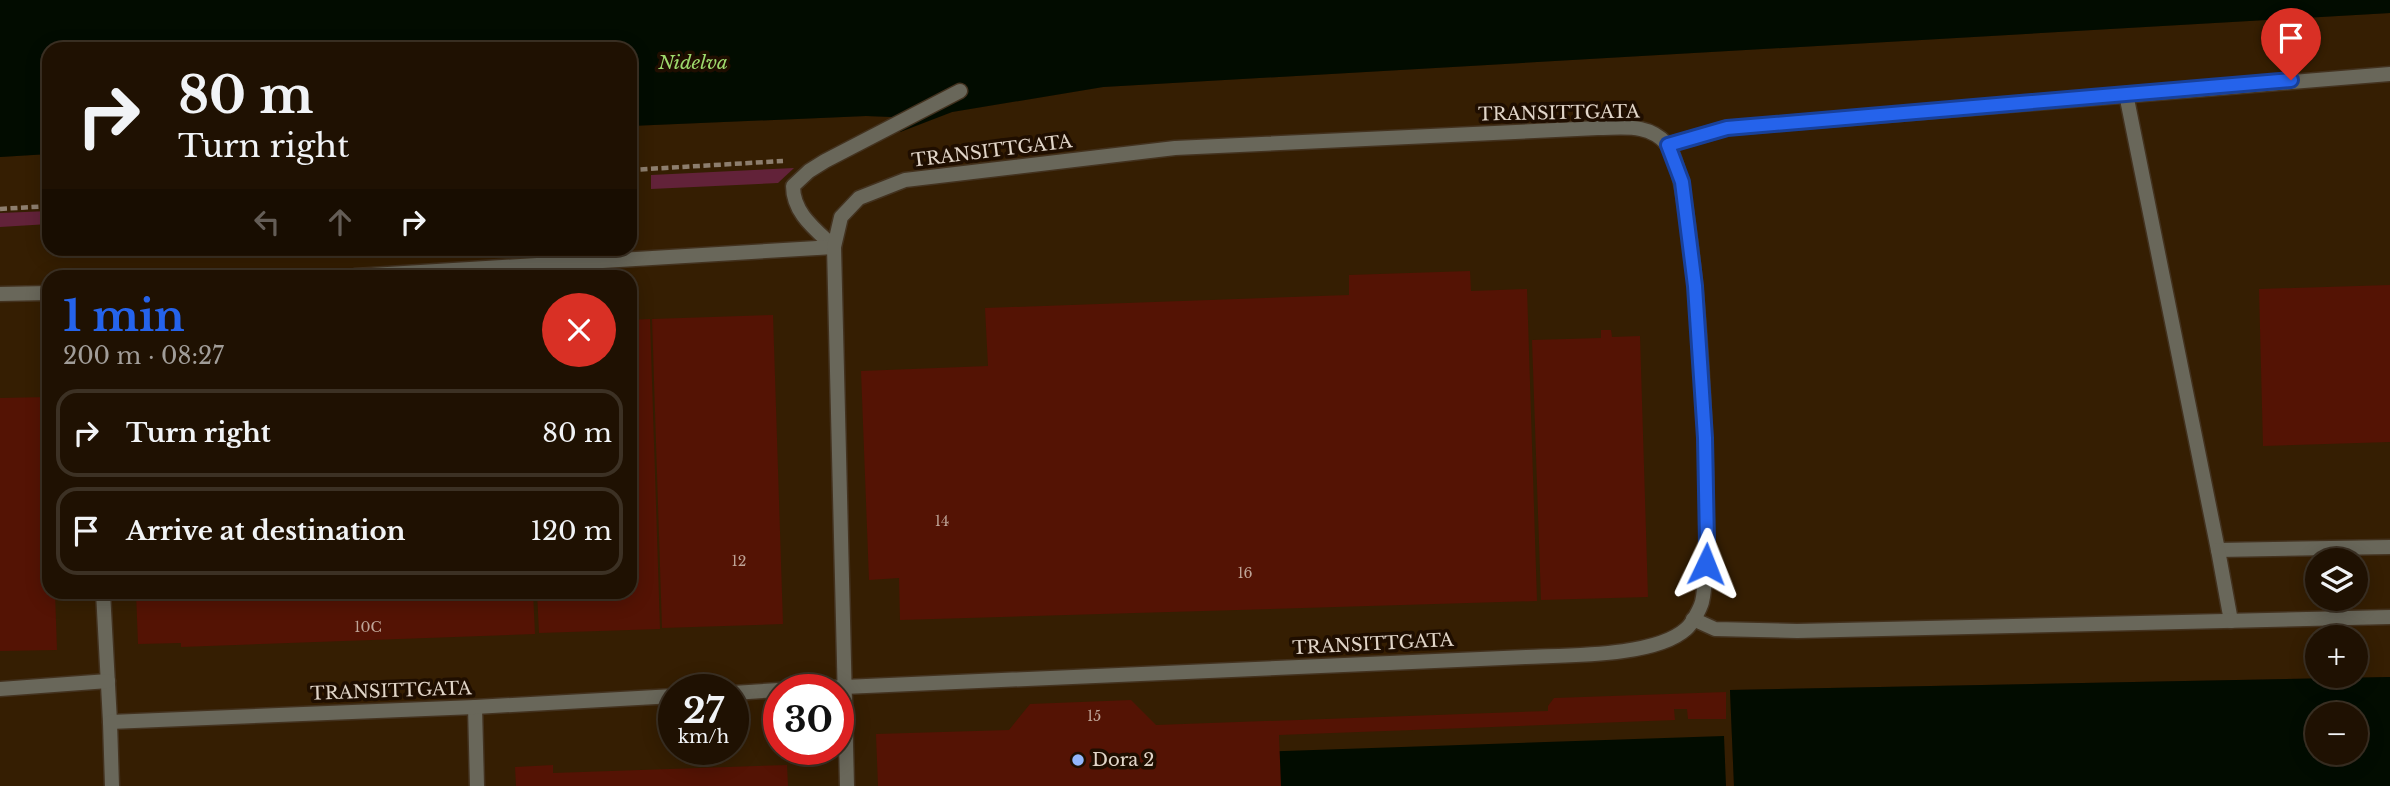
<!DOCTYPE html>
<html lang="en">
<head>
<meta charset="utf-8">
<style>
	body { margin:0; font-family:"Libre Baskerville",serif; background:#2c1f11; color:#f1f3f6; height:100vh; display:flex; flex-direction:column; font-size:26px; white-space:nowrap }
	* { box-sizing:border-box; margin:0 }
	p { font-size:23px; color:#a19d99 }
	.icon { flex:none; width:38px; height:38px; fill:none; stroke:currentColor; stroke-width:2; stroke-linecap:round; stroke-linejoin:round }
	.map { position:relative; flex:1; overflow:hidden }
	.panel { position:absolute; left:42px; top:270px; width:595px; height:329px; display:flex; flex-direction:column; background:#1f1102; border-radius:21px; box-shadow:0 4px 18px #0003,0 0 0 2px #3c3124 }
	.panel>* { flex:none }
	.guide { position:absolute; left:42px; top:42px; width:595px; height:214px; border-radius:21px; box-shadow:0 4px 18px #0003,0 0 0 2px #3c3124; background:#1f1102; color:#f1f3f6; overflow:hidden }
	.fabs { position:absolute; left:2305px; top:548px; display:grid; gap:14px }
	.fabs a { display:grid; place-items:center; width:63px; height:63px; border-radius:50%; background:#1f1102; box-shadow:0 4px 18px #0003,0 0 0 2px #3c3124; font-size:35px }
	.speed { position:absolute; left:658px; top:674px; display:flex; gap:14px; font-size:35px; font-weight:700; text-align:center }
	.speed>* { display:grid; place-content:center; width:91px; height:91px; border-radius:50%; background:#1f1102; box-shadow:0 4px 18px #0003,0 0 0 2px #3c3124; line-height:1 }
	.speed small { font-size:18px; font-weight:400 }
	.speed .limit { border:10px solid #d22; background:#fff; color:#111 }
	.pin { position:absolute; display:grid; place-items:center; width:60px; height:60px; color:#fff; margin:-72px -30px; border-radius:50% 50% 50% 0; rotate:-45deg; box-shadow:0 0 7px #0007 }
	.pin .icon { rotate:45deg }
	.me { position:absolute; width:77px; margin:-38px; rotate:2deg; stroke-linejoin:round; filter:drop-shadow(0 0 5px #0008) }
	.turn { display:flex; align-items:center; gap:24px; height:147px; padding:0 21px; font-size:32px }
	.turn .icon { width:91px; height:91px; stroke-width:2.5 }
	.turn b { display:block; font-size:49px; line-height:60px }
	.lanes { display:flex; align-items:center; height:66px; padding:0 21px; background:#0003; justify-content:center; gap:35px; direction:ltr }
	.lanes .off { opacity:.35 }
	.round { display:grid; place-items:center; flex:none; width:74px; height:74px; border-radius:37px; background:#2c1f11 }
	.headline { display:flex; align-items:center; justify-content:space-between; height:119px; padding:0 21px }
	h1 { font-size:42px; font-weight:700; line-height:52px; color:#2563eb }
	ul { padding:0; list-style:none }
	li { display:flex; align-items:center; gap:21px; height:88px; margin:0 14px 10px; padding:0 7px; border:4px solid #3c3124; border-radius:21px }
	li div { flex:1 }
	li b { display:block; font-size:26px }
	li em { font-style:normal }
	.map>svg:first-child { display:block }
</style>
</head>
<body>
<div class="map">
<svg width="2390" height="786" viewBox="0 0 2390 786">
	<rect width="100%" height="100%" fill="#291703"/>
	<!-- built -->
	<path fill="#351e02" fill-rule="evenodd" d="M2390,13V677L1730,690L1734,786H0V157L49,154V248H630V126L866,116L892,117L900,132L952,112L1103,87ZM49,276H630V592H49ZM2317,560H2356V598H2317ZM2317,637H2356V676H2317ZM674,690H733V749H674ZM779,690H838V749H779Z"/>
	<!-- green -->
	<g fill="#622239">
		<polygon points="794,168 778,183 651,189 651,175"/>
		<polygon points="49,211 49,224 0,227 0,213"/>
	</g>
	<!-- water -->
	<g fill="#020c00" fill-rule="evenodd">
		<polygon points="0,0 2390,0 2390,13 1103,87 952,112 900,132 892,117 866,116 630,126 630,49 49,49 49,154 0,157"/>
		<path d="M2390,677V786H1734L1730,690ZM2317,714H2356V752H2317Z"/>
		<polygon points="1724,736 1726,786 1053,786 1052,759"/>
	</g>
	<!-- building -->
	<g fill="#541304">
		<polygon points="1470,271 1471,291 1527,289 1537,601 900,620 899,578 869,580 861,371 988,366 985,308 1349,295 1349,275"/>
		<polygon points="2390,285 2390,442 2263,446 2259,289"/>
		<polygon points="773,315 783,624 662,628 652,319"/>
		<polygon points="650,319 660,629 539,633 537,592 630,592 630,320"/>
		<polygon points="1601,330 1611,330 1612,337 1640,336 1648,597 1541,600 1532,340 1601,338"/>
		<polygon points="49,397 49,592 55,592 57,650 0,651 0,398"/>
		<polygon points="136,592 533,592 535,634 181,647 181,643 138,644"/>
		<polygon points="1726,692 1726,719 1688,719 1687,709 1674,709 1675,720 1279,735 1281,786 878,786 876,734 1009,730 1030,704 1131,700 1156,725 1548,711 1548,706 1554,698"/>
		<polygon points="553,765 553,773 787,765 788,786 516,786 515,767"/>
	</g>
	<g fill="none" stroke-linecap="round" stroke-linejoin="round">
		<defs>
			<g id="lane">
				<polyline points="2126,94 2218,550 2390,547"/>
				<polyline points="1668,145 1727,128 2390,74"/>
				<path d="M834,247C815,229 793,213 793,186L809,171L825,161L960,91"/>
				<polyline points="355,276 834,247"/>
				<polyline points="0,294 49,293"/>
				<polyline points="2218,550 2231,621"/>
				<polyline points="103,592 110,722"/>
				<polyline points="1693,619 1715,629 1797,631 2390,617"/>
				<polyline points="0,689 108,681"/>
			</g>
			<g id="street">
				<path d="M795,690L844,687L1526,657C1567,655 1655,657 1686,629C1692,624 1700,609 1702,602C1715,546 1699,181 1667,144C1648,123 1624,128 1598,128L1175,148L905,180L859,198L841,217L834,247L847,786"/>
				<polyline points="733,693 779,690"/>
				<polyline points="475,707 477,786"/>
				<polyline points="112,786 110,722 475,707 674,696"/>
			</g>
		</defs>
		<!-- lane casing -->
		<use href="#lane" stroke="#43321f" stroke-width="17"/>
		<!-- street casing -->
		<use href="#street" stroke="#43321f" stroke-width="17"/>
		<!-- path -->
		<g stroke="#8d7e6e" stroke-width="4.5" stroke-dasharray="7 3.5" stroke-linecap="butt">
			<polyline points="630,170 783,161"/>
			<polyline points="0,209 49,206"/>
		</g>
		<!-- lane -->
		<use href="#lane" stroke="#69675a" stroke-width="14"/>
		<!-- street -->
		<use href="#street" stroke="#69675a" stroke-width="14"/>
	</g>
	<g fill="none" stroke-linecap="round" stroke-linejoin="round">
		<defs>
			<polyline id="route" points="1706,564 1707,543 1705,438 1695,286 1682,182 1668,145 1727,128 2291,80"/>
		</defs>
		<!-- route casing -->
		<use href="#route" stroke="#184099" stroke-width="18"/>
		<!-- route -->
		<use href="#route" stroke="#2563eb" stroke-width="12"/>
	</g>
	<!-- markers -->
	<circle fill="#93b7fd" stroke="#1f0e00" stroke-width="2.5" cx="1078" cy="760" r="7"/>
	<g text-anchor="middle" stroke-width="7" stroke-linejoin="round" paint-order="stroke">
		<!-- number labels -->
		<g font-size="14" fill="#bea497">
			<text x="942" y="526">14</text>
			<text x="739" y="566">12</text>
			<text x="1245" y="578">16</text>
			<text x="368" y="632">10C</text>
			<text x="1094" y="721">15</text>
		</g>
		<!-- street labels -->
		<g font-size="18" fill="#e1d5c8" stroke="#1f0e00">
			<text transform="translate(1559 113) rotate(-1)" y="6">TRANSITTGATA</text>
			<text transform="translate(992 151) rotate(-7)" y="6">TRANSITTGATA</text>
			<text transform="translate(1373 644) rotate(-3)" y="6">TRANSITTGATA</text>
			<text transform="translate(391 691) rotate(-2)" y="6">TRANSITTGATA</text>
		</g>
		<!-- poi labels -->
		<g font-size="18" fill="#e1d5c8" stroke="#1f0e00" text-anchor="start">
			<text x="1092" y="766">Dora 2</text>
		</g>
		<!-- water labels -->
		<g font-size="19" font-style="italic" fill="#9dd96c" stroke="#1f0e00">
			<text x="693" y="69">Nidelva</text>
		</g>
	</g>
</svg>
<div class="fabs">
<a><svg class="icon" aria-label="layers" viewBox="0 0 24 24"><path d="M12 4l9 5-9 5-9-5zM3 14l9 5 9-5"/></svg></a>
<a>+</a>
<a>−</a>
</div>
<div class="speed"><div>27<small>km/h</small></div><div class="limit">30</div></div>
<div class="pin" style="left:2291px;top:80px;background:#d93025"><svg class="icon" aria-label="arrive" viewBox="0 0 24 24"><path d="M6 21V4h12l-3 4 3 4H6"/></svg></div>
<svg class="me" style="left:1706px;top:564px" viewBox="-20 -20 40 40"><path d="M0-17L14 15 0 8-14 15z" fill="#2563eb" stroke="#fff" stroke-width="4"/></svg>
<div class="guide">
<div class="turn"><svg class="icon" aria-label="right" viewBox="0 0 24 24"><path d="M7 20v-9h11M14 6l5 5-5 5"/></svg><div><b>80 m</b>Turn right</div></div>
<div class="lanes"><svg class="icon off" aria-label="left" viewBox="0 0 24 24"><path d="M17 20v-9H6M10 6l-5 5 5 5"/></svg><svg class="icon off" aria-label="ahead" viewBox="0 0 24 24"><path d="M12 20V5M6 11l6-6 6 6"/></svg><svg class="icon" aria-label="right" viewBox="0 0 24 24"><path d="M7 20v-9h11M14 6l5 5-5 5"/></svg></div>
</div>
<section class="panel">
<div class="headline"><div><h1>1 min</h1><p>200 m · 08:27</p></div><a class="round" style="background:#d93025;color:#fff"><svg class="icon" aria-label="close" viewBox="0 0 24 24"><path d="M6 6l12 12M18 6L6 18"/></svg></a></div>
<ul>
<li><svg class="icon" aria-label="right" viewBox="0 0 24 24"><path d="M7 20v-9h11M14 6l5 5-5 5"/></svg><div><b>Turn right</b></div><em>80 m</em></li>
<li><svg class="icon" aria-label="arrive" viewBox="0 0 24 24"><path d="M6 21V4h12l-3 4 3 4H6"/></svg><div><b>Arrive at destination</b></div><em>120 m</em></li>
</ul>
</section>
</div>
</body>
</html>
